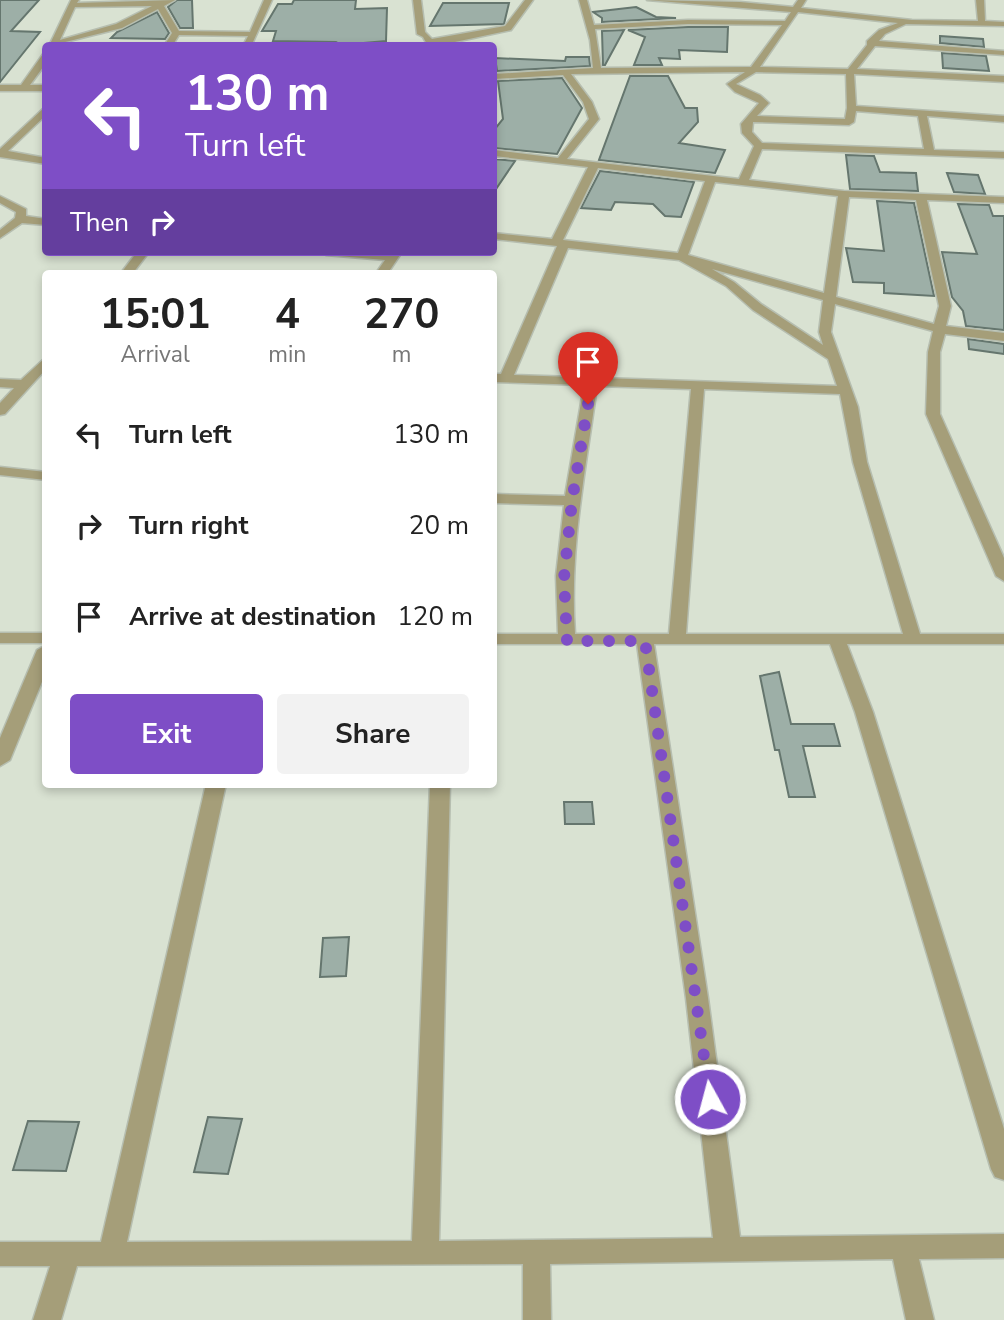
<!DOCTYPE html>
<html lang="en">
<head>
<meta charset="utf-8">
<style>
	body { margin:0; font-family:"Nunito Sans",sans-serif; background:#f2f2f2; color:#222; height:100vh; display:flex; flex-direction:column; font-size:26px; white-space:nowrap }
	* { box-sizing:border-box; margin:0 }
	p { font-size:23px; color:#767676 }
	.icon { flex:none; width:38px; height:38px; fill:none; stroke:currentColor; stroke-width:2; stroke-linecap:round; stroke-linejoin:round }
	.map { position:relative; flex:1; overflow:hidden }
	.sheet { position:absolute; left:42px; top:270px; width:455px; height:518px; display:flex; flex-direction:column; background:#fff; border-radius:7px; box-shadow:0 4px 10px #0003 }
	.sheet>* { flex:none }
	.banner { position:absolute; left:42px; top:42px; width:455px; height:214px; border-radius:7px; box-shadow:0 4px 10px #0003; background:#7e4ec6; color:#fff; overflow:hidden }
	.pin { position:absolute; display:grid; place-items:center; width:60px; height:60px; color:#fff; margin:-72px -30px; border-radius:50% 50% 50% 0; rotate:-45deg; box-shadow:0 0 7px #0007 }
	.pin .icon { rotate:45deg }
	.me { position:absolute; width:77px; margin:-38px; rotate:353deg; stroke-linejoin:round; filter:drop-shadow(0 0 5px #0008) }
	.turn { display:flex; align-items:center; gap:24px; height:147px; padding:0 28px; font-size:32px }
	.turn .icon { width:91px; height:91px; stroke-width:2.5 }
	.turn b { display:block; font-size:49px; line-height:60px }
	.then { display:flex; align-items:center; height:66px; padding:0 28px; background:#0003; gap:14px; font-size:26px }
	.eta { display:flex; justify-content:space-evenly; align-items:center; height:119px; text-align:center }
	.eta b { font-size:42px; font-weight:700; line-height:49px }
	.primary-button { display:flex; gap:14px; margin-top:auto; padding:14px 28px }
	.primary-button a { flex:1; height:80px; border-radius:7px; background:#7e4ec6; color:#fff; font-size:28px; font-weight:700; line-height:80px; text-align:center }
	.primary-button a+a { background:#f2f2f2; color:#222 }
	ul { padding:0; list-style:none }
	li { display:flex; align-items:center; gap:21px; height:91px; padding:0 28px }
	li div { flex:1 }
	li b { display:block; font-size:26px }
	li em { font-style:normal }
	.map>svg:first-child { display:block }
</style>
</head>
<body>
<div class="map">
<svg width="1004" height="1320" viewBox="0 0 1004 1320">
	<rect width="100%" height="100%" fill="#d9e2d2"/>
	<!-- building -->
	<g fill="#9dafa7" stroke="#65766e" stroke-width="2">
		<polygon points="0,0 39,0 11,31 40,32 0,82"/>
		<polygon points="177,0 192,0 193,28 180,28 168,7"/>
		<polygon points="294,0 356,0 355,9 387,8 386,41 341,45 336,42 273,41 276,31 262,31 278,4 292,4"/>
		<polygon points="443,3 509,3 504,24 430,26"/>
		<polygon points="636,7 656,17 676,18 602,22 602,18 593,12"/>
		<polygon points="157,12 169,33 165,39 111,38 117,32"/>
		<polygon points="688,27 728,27 727,52 679,50 680,59 659,58 662,65 634,65 645,37 628,30"/>
		<polygon points="624,30 605,65 603,65 602,31"/>
		<polygon points="940,36 983,39 984,47 940,43"/>
		<polygon points="942,53 986,56 989,71 943,68"/>
		<polygon points="566,57 589,57 590,66 497,71 495,58 565,61"/>
		<polygon points="630,76 668,76 685,108 697,108 698,122 679,143 725,150 715,173 599,160"/>
		<polygon points="562,78 582,108 557,154 494,148 494,130 503,119 498,81"/>
		<polygon points="846,155 874,156 880,172 916,173 918,191 850,189"/>
		<polygon points="494,159 515,161 494,192 494,158"/>
		<polygon points="600,171 694,182 681,217 665,216 653,204 615,202 611,210 581,208"/>
		<polygon points="947,173 978,175 985,194 954,192"/>
		<polygon points="877,201 914,203 934,296 884,293 884,283 853,282 846,248 884,251"/>
		<polygon points="958,204 989,205 993,216 1004,216 1004,330 966,326 963,311 952,297 942,252 977,254"/>
		<polygon points="968,339 1004,344 1004,354 969,349"/>
		<polygon points="779,672 791,724 834,724 840,746 803,746 815,797 789,797 779,750 775,750 760,676"/>
		<polygon points="564,802 592,802 594,824 565,824"/>
		<polygon points="349,937 346,976 320,977 323,938"/>
		<polygon points="208,1117 242,1119 228,1174 194,1172"/>
		<polygon points="28,1121 79,1122 66,1171 13,1170"/>
	</g>
	<g fill="none" stroke-linecap="round" stroke-linejoin="round">
		<defs>
			<g id="street">
				<path d="M71,0H79L77,3L175,0L164,6L179,31L250,32L264,0H272L253,42L249,44L245,42L248,36L179,35L172,46H164L172,33L158,9L122,28L49,46ZM152,6L116,24L60,40L75,7Z"/>
				<polygon points="413,0 421,0 425,32 432,39 505,26 525,0 533,0 511,30 436,46 428,46 423,37 417,34"/>
				<path d="M579,0H587L594,25L688,20L785,21L791,12L647,0L740,2L793,7L798,0H806L801,8L912,20L978,21L976,0H984L985,21L1004,22V26L906,24L885,34L879,41L1004,51V55L875,46L857,69L1004,76V82L854,74L856,106L1004,116V122L927,116L934,150L1004,152V158L762,149L749,180L844,191L1004,197V203L927,200L951,306L946,326L1004,333V341L945,334L940,352V414L1004,558V581L996,576L926,414L928,352L933,331L835,304L831,332L858,407L867,462L920,634H1004V644H847L873,712L1004,1129V1180L995,1177L991,1169L855,712L830,644H654L708,998L740,1237L1004,1234V1258L919,1259L934,1320H906L893,1259L550,1264L551,1320H523V1264L77,1266L61,1320H33L50,1266H0V1242H101L206,784H226L127,1242L412,1241L430,784H450L439,1241L713,1238L686,998L637,644H494V634H558L556,576L564,505L494,503V494L565,496L584,385L494,382V374H501L557,246L494,239V233L552,239L588,167L494,156V150L558,158L589,119L583,102L563,75L494,79V74L593,68L590,40ZM798,12L898,23L879,30L867,41V45L848,69L760,67ZM688,24L782,25L751,67L601,68L595,29ZM745,72L727,84L735,92L759,103L741,124L742,133L754,146L739,179L567,159L599,119L592,102L571,74ZM756,72L846,74L847,108L845,119L757,116L769,103L760,95L736,84ZM856,111L918,116L924,149L762,143L752,132L753,122L849,125L854,122ZM598,168L705,181L678,253L563,240ZM715,182L838,196L824,293L688,255ZM849,197L916,200L939,306L934,324L836,297ZM568,248L679,260L726,286L753,310L828,359L837,386L514,375ZM712,269L823,300L819,332L823,345L761,304L734,282ZM597,386L691,389L669,634H575C569,549 586,469 597,386ZM704,389L840,394L853,462L903,634H686Z"/>
				<polygon points="43,54 46,54 46,63 30,85 46,85 46,91 0,91 0,85 21,85"/>
				<polygon points="46,106 46,115 8,151 46,158 46,164 0,157 0,149"/>
				<polygon points="0,196 26,209 26,216 46,219 46,225 22,223 0,238 0,230 15,218 16,212 0,203"/>
				<polygon points="137,252 149,252 133,273 121,273"/>
				<polygon points="320,252 402,252 388,273 376,273 385,260 326,255"/>
				<polygon points="46,357 46,369 5,414 0,415 0,403 14,388 0,387 0,379 21,380"/>
				<polygon points="0,467 46,472 46,480 0,475"/>
				<rect x="0" y="633" width="46" height="10"/>
				<polygon points="46,645 46,672 10,760 0,766 0,738 37,650"/>
			</g>
		</defs>
		<!-- street casing -->
		<use href="#street" stroke="#b6beb0" stroke-width="3"/>
		<!-- street -->
		<use href="#street" fill="#a59e79" fill-rule="evenodd"/>
	</g>
	<g fill="none" stroke-linecap="round" stroke-linejoin="round">
		<!-- route -->
		<polyline stroke="#7e4ec6" stroke-width="12" stroke-dasharray="0 21.6" points="588,404 572,501 564,578 567,641 645,641 710,1099"/>
	</g>
</svg>
<div class="pin" style="left:588px;top:404px;background:#d93025"><svg class="icon" aria-label="arrive" viewBox="0 0 24 24"><path d="M6 21V4h12l-3 4 3 4H6"/></svg></div>
<svg class="me" style="left:710px;top:1099px" viewBox="-20 -20 40 40"><circle r="17" fill="#7e4ec6" stroke="#fff" stroke-width="3"/><path d="M0-11L8 9 0 5-8 9z" fill="#fff"/></svg>
<div class="banner">
<div class="turn"><svg class="icon" aria-label="left" viewBox="0 0 24 24"><path d="M17 20v-9H6M10 6l-5 5 5 5"/></svg><div><b>130 m</b>Turn left</div></div>
<div class="then">Then<svg class="icon" aria-label="right" viewBox="0 0 24 24"><path d="M7 20v-9h11M14 6l5 5-5 5"/></svg></div>
</div>
<section class="sheet">
<div class="eta">
<div><b>15:01</b><p>Arrival</p></div>
<div><b>4</b><p>min</p></div>
<div><b>270</b><p>m</p></div>
</div>
<ul>
<li><svg class="icon" aria-label="left" viewBox="0 0 24 24"><path d="M17 20v-9H6M10 6l-5 5 5 5"/></svg><div><b>Turn left</b></div><em>130 m</em></li>
<li><svg class="icon" aria-label="right" viewBox="0 0 24 24"><path d="M7 20v-9h11M14 6l5 5-5 5"/></svg><div><b>Turn right</b></div><em>20 m</em></li>
<li><svg class="icon" aria-label="arrive" viewBox="0 0 24 24"><path d="M6 21V4h12l-3 4 3 4H6"/></svg><div><b>Arrive at destination</b></div><em>120 m</em></li>
</ul>
<div class="primary-button"><a>Exit</a><a>Share</a></div>
</section>
</div>
</body>
</html>
